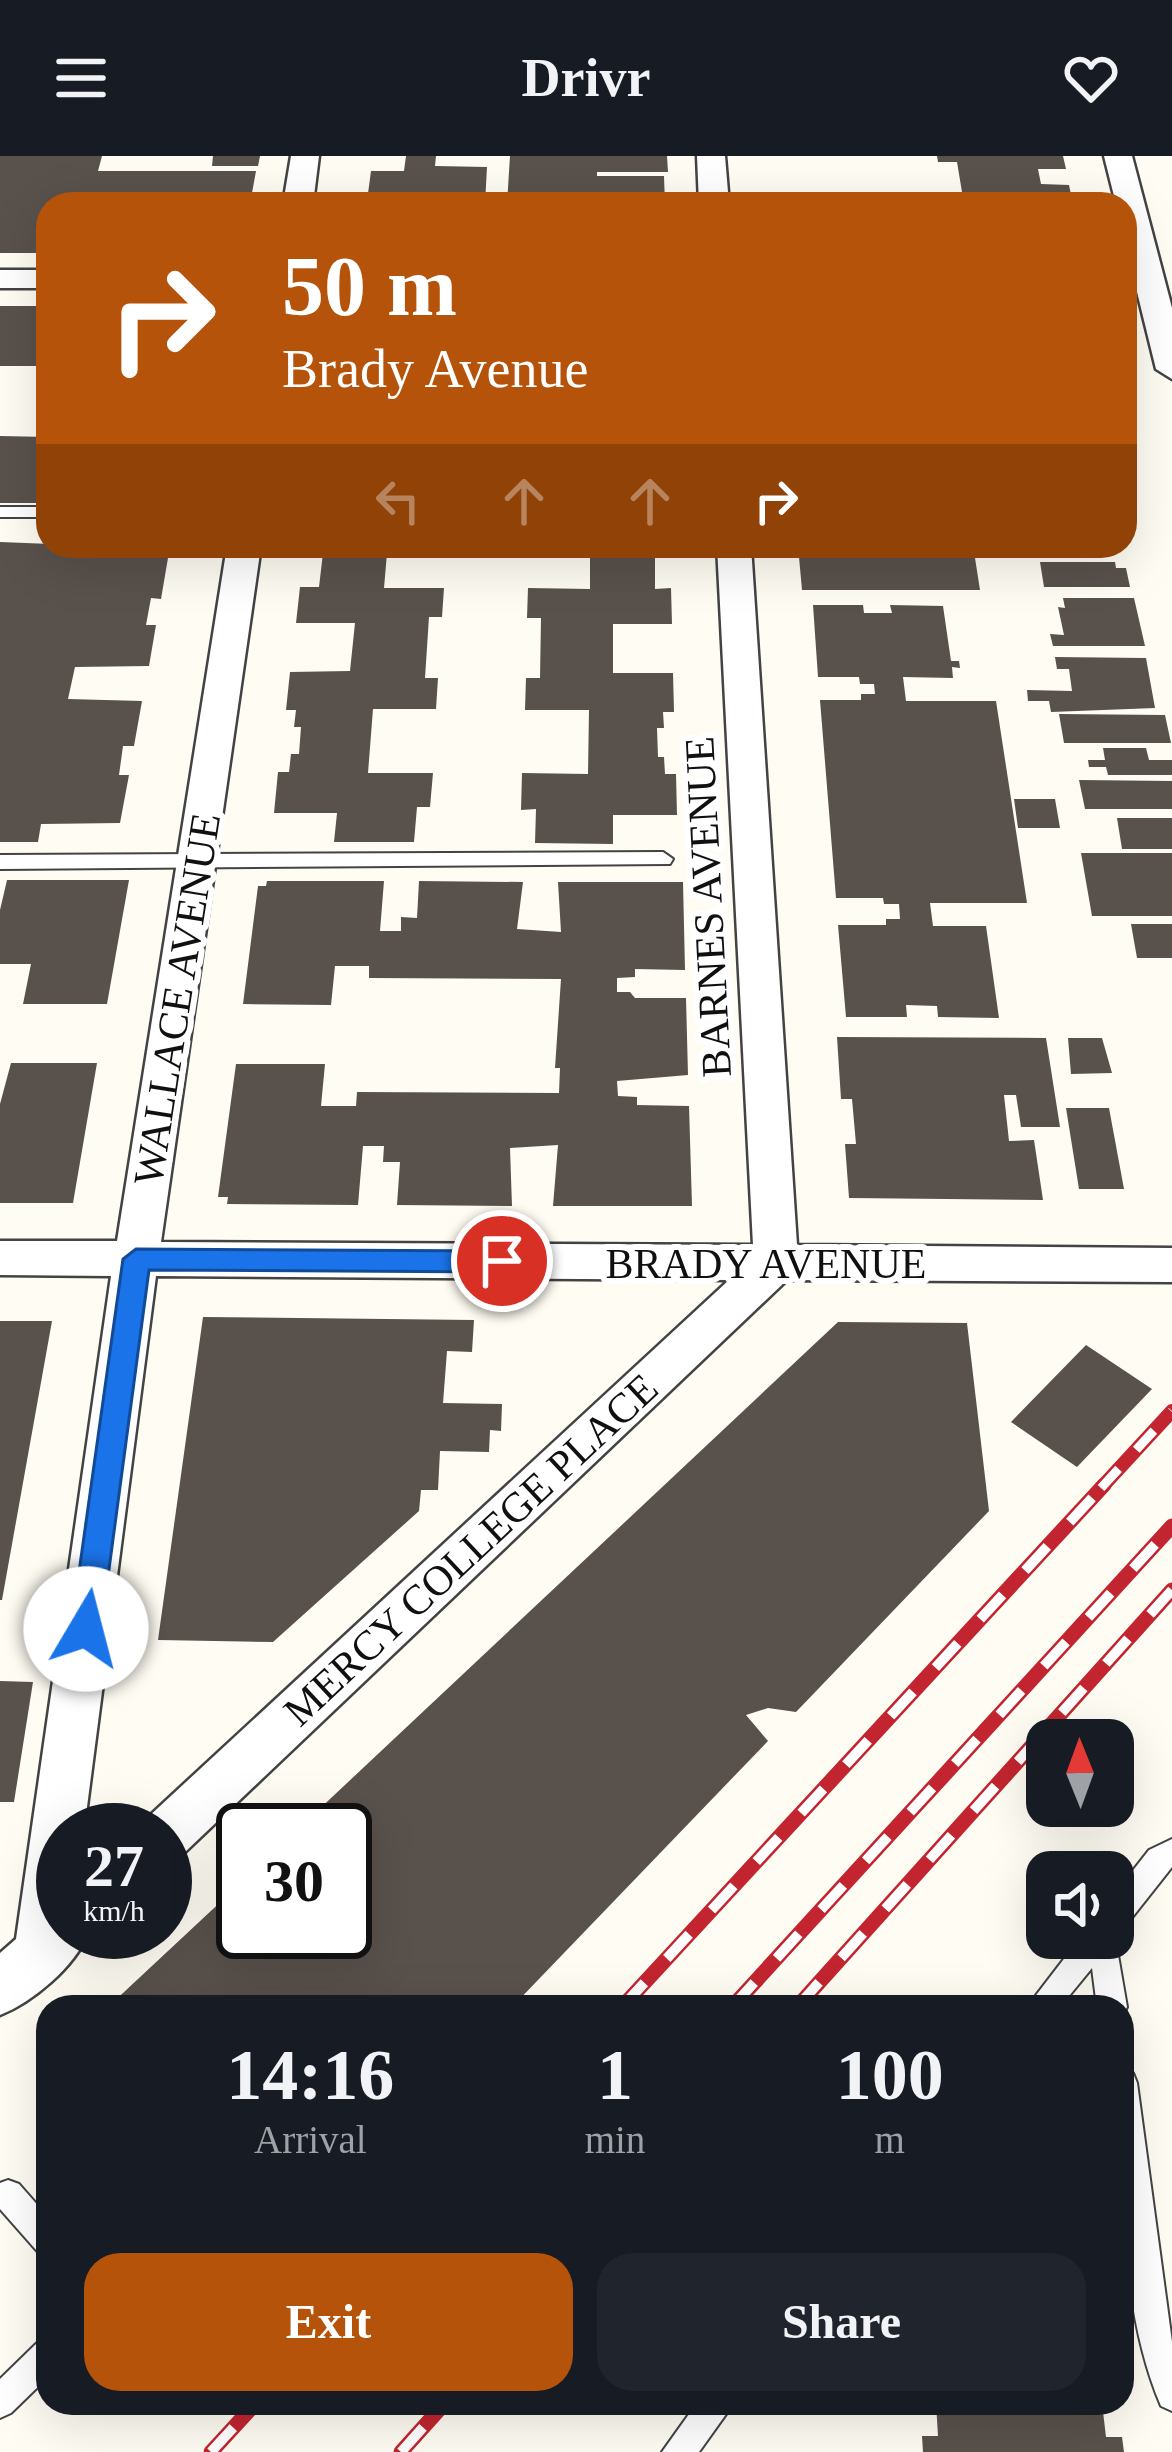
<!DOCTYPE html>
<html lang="en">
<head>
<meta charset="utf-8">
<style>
	body { margin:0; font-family:"Times New Roman",serif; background:#20242c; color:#f1f3f6; height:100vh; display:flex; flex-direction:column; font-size:45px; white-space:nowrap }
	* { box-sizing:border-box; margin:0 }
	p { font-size:39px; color:#9ea1a6 }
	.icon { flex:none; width:66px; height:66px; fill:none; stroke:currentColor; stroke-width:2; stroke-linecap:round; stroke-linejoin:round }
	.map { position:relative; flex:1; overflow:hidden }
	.details { position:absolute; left:36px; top:1839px; width:1098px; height:420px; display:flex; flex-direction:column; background:#171b24; border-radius:36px; box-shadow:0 12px 48px #0002 }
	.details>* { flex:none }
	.hud { position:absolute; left:36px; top:36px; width:1101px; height:366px; border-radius:36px; box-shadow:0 12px 48px #0002; background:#b45309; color:#fff; overflow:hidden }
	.needle { width:78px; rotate:359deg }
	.tools { position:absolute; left:1026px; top:1563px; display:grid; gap:24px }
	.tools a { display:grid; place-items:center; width:108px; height:108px; border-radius:24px; background:#171b24; box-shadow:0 12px 48px #0002; font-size:60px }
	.speed { position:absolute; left:36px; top:1647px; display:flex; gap:24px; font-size:60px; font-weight:700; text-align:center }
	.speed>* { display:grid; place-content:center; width:156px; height:156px; border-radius:50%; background:#171b24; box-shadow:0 12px 48px #0002; line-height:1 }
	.speed small { font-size:30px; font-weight:400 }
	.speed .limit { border:6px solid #111; border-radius:18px; background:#fff; color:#111 }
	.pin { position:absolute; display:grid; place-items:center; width:102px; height:102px; color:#fff; margin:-51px; border:6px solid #fff; border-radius:50%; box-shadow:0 3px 12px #0007 }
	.me { position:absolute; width:132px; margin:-66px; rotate:8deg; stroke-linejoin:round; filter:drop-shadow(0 0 9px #0008) }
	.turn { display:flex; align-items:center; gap:42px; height:252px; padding:0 48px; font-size:54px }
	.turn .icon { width:156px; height:156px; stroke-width:2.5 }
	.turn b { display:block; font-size:84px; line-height:102px }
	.lanes { display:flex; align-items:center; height:114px; padding:0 48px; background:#0003; justify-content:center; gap:60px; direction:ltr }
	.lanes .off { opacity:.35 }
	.eta { display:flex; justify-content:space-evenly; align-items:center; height:204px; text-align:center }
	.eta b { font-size:72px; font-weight:600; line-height:84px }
	.cta { display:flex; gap:24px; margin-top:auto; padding:24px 48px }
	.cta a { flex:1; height:138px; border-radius:36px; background:#b45309; color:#fff; font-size:48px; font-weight:600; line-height:138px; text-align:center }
	.cta a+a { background:#20242c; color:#f1f3f6 }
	header { display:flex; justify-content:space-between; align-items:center; height:156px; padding:0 48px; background:#171b24; font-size:54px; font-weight:600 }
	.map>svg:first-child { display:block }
</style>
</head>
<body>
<header><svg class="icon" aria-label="menu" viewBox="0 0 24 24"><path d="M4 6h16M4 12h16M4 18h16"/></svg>Drivr<svg class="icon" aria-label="heart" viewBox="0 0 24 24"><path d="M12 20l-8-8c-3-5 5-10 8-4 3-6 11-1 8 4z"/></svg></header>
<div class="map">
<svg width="1172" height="2296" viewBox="0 0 1172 2296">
	<rect width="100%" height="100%" fill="#fffcf3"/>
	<!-- building -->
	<g fill="#59514c">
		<polygon points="0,0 102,0 98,15 256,15 250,48 48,48 48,97 0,97"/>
		<polygon points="213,0 260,0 258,10 212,10"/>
		<polygon points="406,0 436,0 435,10 487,11 485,48 367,45 371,15 404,15"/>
		<polygon points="510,0 667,0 668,16 597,16 597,20 664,20 665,48 507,48"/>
		<polygon points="937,0 1063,0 1066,13 1038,13 1041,28 1069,29 1073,48 964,48 957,6 938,6"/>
		<rect x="0" y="150" width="48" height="60"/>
		<polygon points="0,280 48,281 48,347 0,347"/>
		<polygon points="0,386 101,390 99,401 168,402 161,443 151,442 146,469 156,469 149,510 75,511 68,543 142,545 134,590 123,590 119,619 129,619 120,667 41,668 38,686 0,686"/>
		<polygon points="798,390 1010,390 1012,402 975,402 980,434 802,434"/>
		<polygon points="323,397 387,397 384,432 444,432 442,461 429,461 425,522 438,522 436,553 373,553 368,617 433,617 430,651 417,651 414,686 334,686 337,657 274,657 278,616 289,616 291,598 299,598 301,571 294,571 296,554 286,554 290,516 350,515 355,467 296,467 300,431 319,431"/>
		<polygon points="590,398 655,399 655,433 671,432 672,468 613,468 613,517 673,517 674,556 663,556 664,572 657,572 658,601 664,601 665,618 676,618 677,659 613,659 613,688 535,687 536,653 521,654 522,617 588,618 589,554 525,554 526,522 540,522 541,462 527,462 528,432 590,433"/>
		<polygon points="1040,406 1115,406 1116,412 1126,412 1130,431 1044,431"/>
		<polygon points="1063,442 1134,442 1145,490 1053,490 1050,478 1064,479 1058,451 1065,452"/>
		<polygon points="813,449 863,449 864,457 892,457 890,449 943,450 951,505 959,505 960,512 952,511 953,522 903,521 906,545 996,545 1027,747 930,747 933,770 986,770 999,862 938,861 937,850 906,849 907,861 846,861 838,769 886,769 886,763 900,763 899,748 884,748 883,742 836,742 820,544 861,544 861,538 875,538 874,528 860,528 859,521 818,521"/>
		<polygon points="1055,501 1146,502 1155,552 1051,556 1049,545 1028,545 1027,534 1072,535 1069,513 1057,513"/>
		<polygon points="1059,558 1165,559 1171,587 1064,587"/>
		<polygon points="1103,592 1146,592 1149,604 1172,604 1172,619 1108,619 1106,611 1089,611 1088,604 1105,604"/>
		<polygon points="1079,624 1172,625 1172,653 1085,653"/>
		<polygon points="1014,643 1055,643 1060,672 1018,672"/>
		<polygon points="1117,662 1172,662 1172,693 1122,693"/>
		<polygon points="1081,697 1172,697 1172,760 1092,760"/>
		<polygon points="7,724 129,724 107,848 23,848 31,808 0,808 0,754"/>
		<polygon points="267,725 384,725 380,775 401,775 401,761 417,762 419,725 523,726 517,773 561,776 558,726 683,726 685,814 635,813 635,821 617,822 617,836 630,836 635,842 686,842 688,919 617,925 618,940 637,941 637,949 689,950 692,1050 553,1050 558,989 510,992 512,1050 397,1049 400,1006 383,1006 384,990 363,990 358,1049 227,1048 228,1041 218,1041 236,908 325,908 321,950 356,950 357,936 559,937 560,912 555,912 561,823 369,822 369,810 335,810 331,849 243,848 258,730 266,730"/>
		<polygon points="1131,768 1172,768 1172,802 1137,802"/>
		<polygon points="837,881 1046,882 1060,971 1021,971 1016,939 1004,939 1009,985 1034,984 1043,1044 849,1042 845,988 856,988 852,943 841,943"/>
		<polygon points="1068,882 1102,882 1112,917 1071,918"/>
		<polygon points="11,907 97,907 73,1047 0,1047 0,948"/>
		<polygon points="1066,952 1109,952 1124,1033 1079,1033"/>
		<polygon points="203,1161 474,1164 472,1196 447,1195 443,1247 502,1248 501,1275 490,1274 489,1296 440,1295 438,1334 421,1334 419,1355 273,1486 158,1484"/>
		<polygon points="0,1165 52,1165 2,1444 0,1444"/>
		<polygon points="838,1166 967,1167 989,1355 796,1556 768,1552 746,1559 768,1585 512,1851 108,1851 243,1725 243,1776 345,1776 345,1674 297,1674"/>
		<polygon points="1086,1189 1152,1233 1077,1311 1011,1266"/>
		<polygon points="0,1525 33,1526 14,1646 0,1646"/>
		<polygon points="936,2247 1102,2247 1106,2281 1122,2281 1124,2296 923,2296 922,2280 938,2280"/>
	</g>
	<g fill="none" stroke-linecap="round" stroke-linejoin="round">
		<defs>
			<g id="lane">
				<rect x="0" y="351" width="48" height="10"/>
				<polygon points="663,696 673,703 670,708 0,713 0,699"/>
				<polygon points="1172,1683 1172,1711 1123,1773 1114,1776 1127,1851 1122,1861 1122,1851 1097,1851 1092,1812 1060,1851 1027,1851 1080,1782 1113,1782 1113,1740 1149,1694"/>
				<path d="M1122,1912L1133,1917L1137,1927L1172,2186V2255L1161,2250C1118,2149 1122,2022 1122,1912Z"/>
				<polygon points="8,2024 19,2028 48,2061 48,2100 37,2095 0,2053 0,2027"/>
				<polygon points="48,2182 48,2221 11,2257 0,2262 0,2223 37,2187"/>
				<polygon points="697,2247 734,2247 699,2296 662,2296"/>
			</g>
			<g id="street">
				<polygon points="291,0 319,0 313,48 283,48"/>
				<polygon points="697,0 725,0 729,48 699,48"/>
				<polygon points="1104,0 1132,0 1172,152 1172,223 1156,213 1125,87 1125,48 1116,48"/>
				<rect x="0" y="114" width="48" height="18"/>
				<path d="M227,390H261L161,1086L753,1089L717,390H751L797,1089L1172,1092V1126L787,1124L184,1697L165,1704V1674H141L146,1663L729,1124L156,1120L84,1674H63V1776L88,1778C74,1811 33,1846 0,1859V1797L16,1783L111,1120L0,1119V1085H117Z"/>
			</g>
		</defs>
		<!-- lane casing -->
		<use href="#lane" stroke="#434343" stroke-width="4"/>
		<!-- street casing -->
		<use href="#street" stroke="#434343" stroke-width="5"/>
		<!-- lane -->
		<use href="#lane" fill="#fff" fill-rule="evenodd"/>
		<!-- street -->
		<use href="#street" fill="#fff" fill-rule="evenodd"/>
		<defs>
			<polyline id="rail-far1" points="1101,1332 1172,1255"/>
			<g id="rail">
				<polyline points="622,1851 1104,1329"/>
				<polyline points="732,1851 1172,1370"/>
				<polyline points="797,1851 1172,1434"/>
				<polyline points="211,2296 256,2247"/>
				<polyline points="401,2296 445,2247"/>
			</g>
		</defs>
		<!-- rail-far1 casing -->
		<use href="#rail-far1" stroke="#c2252f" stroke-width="14"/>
		<!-- rail casing -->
		<use href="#rail" stroke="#c2252f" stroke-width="15"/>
		<!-- rail-far1 -->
		<use href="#rail-far1" stroke="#fff" stroke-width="9" stroke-dasharray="26" stroke-linecap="butt"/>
		<!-- rail -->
		<use href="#rail" stroke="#fff" stroke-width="10" stroke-dasharray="33" stroke-linecap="butt"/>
	</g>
	<!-- route -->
	<polygon fill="#1a73e8" stroke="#114b97" stroke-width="3" points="136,1093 502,1095 515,1105 502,1116 149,1114 101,1473 96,1482 86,1486 75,1482 71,1473 123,1103"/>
	<g text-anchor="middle" stroke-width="12" stroke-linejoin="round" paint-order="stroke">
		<!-- street labels -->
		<g font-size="42" fill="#101010" stroke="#fff">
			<text transform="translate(707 751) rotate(-93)" y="15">BARNES AVENUE</text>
			<text transform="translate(176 843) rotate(-81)" y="15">WALLACE AVENUE</text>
			<text x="766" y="1122">BRADY AVENUE</text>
			<text transform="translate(470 1393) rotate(-43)" y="15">MERCY COLLEGE PLACE</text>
		</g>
	</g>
</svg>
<div class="tools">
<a><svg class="needle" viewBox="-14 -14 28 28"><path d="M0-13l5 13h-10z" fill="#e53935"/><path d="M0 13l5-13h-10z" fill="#9ea1a6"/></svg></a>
<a><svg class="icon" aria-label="sound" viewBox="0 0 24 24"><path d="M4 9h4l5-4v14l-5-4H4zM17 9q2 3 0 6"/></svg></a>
</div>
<div class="speed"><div>27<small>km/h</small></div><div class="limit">30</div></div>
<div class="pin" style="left:502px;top:1105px;background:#d93025"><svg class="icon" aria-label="arrive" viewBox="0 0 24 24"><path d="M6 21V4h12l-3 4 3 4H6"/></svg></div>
<svg class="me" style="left:86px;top:1473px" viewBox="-20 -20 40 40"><circle r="19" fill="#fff"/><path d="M0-13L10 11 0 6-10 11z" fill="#1a73e8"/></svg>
<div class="hud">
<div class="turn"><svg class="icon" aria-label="right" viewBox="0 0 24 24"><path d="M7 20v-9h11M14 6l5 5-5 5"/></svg><div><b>50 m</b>Brady Avenue</div></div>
<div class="lanes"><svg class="icon off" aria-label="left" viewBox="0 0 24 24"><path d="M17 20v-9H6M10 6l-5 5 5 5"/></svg><svg class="icon off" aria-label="ahead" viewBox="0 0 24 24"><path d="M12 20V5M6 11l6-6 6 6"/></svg><svg class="icon off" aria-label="ahead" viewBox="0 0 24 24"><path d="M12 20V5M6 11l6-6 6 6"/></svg><svg class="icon" aria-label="right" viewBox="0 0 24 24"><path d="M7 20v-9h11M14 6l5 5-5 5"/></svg></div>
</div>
<section class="details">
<div class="eta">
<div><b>14:16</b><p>Arrival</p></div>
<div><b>1</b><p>min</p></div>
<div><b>100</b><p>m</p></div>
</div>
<div class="cta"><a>Exit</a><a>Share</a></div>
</section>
</div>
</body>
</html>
